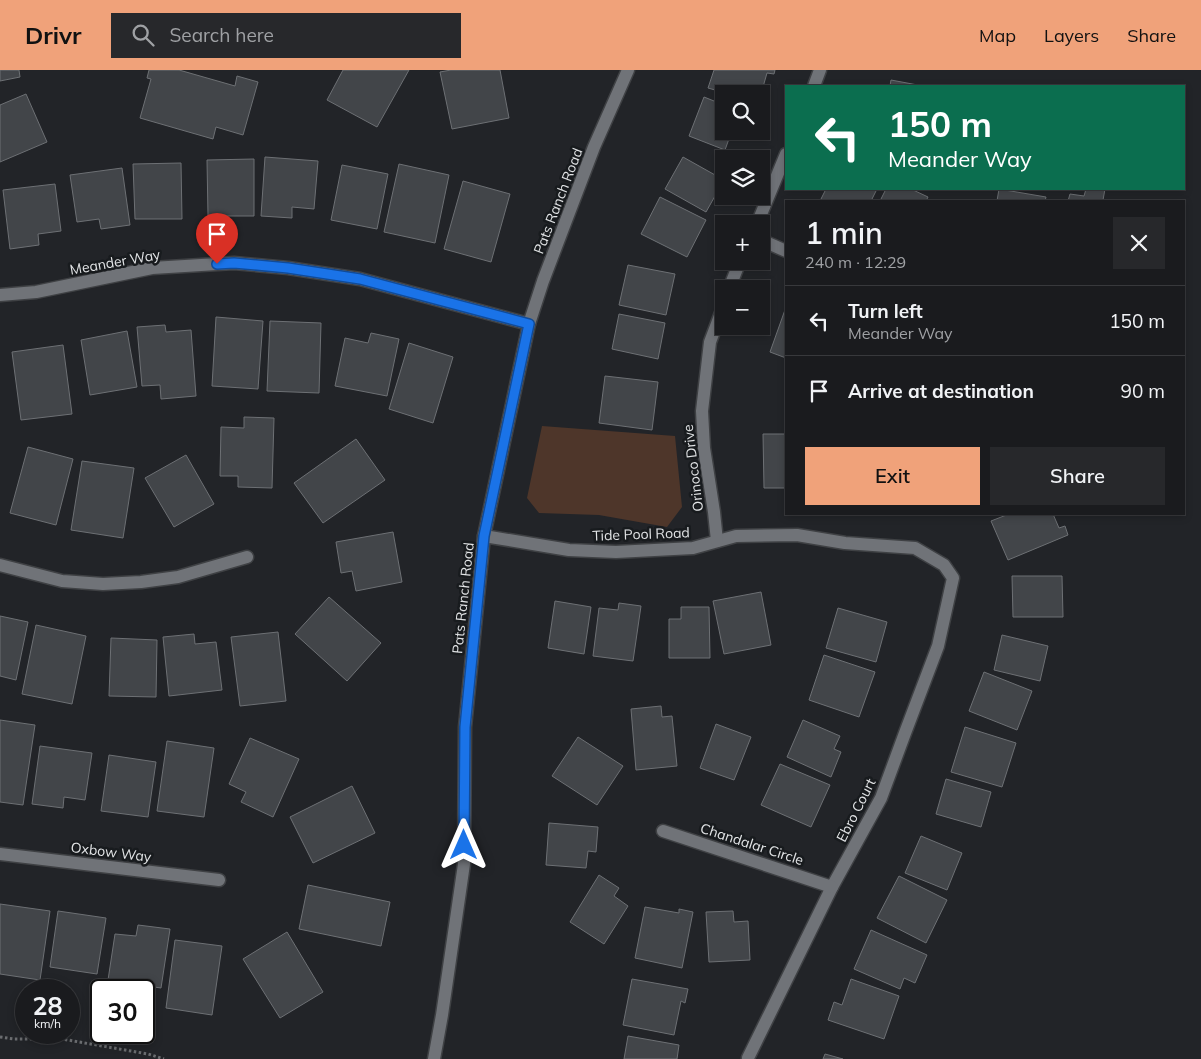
<!DOCTYPE html>
<html lang="en">
<head>
<meta charset="utf-8">
<style>
	body { margin:0; font-family:Mulish,sans-serif; background:#27282b; color:#f1f3f6; height:100vh; display:flex; flex-direction:column; font-size:19px; white-space:nowrap }
	* { box-sizing:border-box; margin:0 }
	p { font-size:16px; color:#9fa1a4 }
	.icon { flex:none; width:28px; height:28px; fill:none; stroke:currentColor; stroke-width:2; stroke-linecap:round; stroke-linejoin:round }
	.map { position:relative; flex:1; overflow:hidden }
	.details { position:absolute; left:785px; top:130px; width:400px; height:315px; display:flex; flex-direction:column; background:#1a1b1e; border-radius:0px; box-shadow:0 2px 8px #0003,0 0 0 1px #38393c }
	.details>* { flex:none }
	.guide { position:absolute; left:785px; top:15px; width:400px; height:105px; border-radius:0px; box-shadow:0 2px 8px #0003,0 0 0 1px #38393c; background:#0b6e4f; color:#fff; overflow:hidden }
	.fabs { position:absolute; left:715px; top:15px; display:grid; gap:10px }
	.fabs a { display:grid; place-items:center; width:55px; height:55px; border-radius:0px; background:#1a1b1e; box-shadow:0 2px 8px #0003,0 0 0 1px #38393c; font-size:25px }
	.speed { position:absolute; left:15px; top:909px; display:flex; gap:10px; font-size:25px; font-weight:700; text-align:center }
	.speed>* { display:grid; place-content:center; width:65px; height:65px; border-radius:50%; background:#1a1b1e; box-shadow:0 2px 8px #0003,0 0 0 1px #38393c; line-height:1 }
	.speed small { font-size:12px; font-weight:400 }
	.speed .limit { border:2px solid #111; border-radius:8px; background:#fff; color:#111 }
	.pin { position:absolute; display:grid; place-items:center; width:42px; height:42px; color:#fff; margin:-51px -21px; border-radius:50% 50% 50% 0; rotate:-45deg; box-shadow:0 0 5px #0007 }
	.pin .icon { rotate:45deg }
	.me { position:absolute; width:55px; margin:-28px; rotate:0deg; stroke-linejoin:round; filter:drop-shadow(0 0 4px #0008) }
	.turn { display:flex; align-items:center; gap:18px; height:105px; padding:0 20px; font-size:22px }
	.turn .icon { width:65px; height:65px; stroke-width:2.5 }
	.turn b { display:block; font-size:35px; line-height:42px }
	.round { display:grid; place-items:center; flex:none; width:52px; height:52px; border-radius:0px; background:#27282b }
	.overview { display:flex; align-items:center; justify-content:space-between; height:85px; padding:0 20px }
	h1 { font-size:30px; font-weight:600; line-height:38px }
	.action { display:flex; gap:10px; margin-top:auto; padding:10px 20px }
	.action a { flex:1; height:58px; border-radius:0px; background:#f0a27a; color:#111; font-size:20px; font-weight:600; line-height:58px; text-align:center }
	.action a+a { background:#27282b; color:#f1f3f6 }
	ul { padding:0; list-style:none }
	li { display:flex; align-items:center; gap:15px; height:70px; padding:0 20px; border-top:1px solid #38393c }
	li div { flex:1 }
	li b { display:block; font-size:19px }
	li em { font-style:normal }
	header { display:flex; align-items:center; gap:30px; box-sizing:border-box; height:70px; padding:0 25px; background:#f0a27a; color:#111 }
	header strong { font-size:24px }
	nav { display:flex; gap:28px; margin-inline-start:auto; font-size:18px }
	.search { width:350px; height:45px; background:#27282b; display:flex; align-items:center; gap:12px; box-sizing:border-box; padding:0 18px; border-radius:0px; color:#9fa1a4; font-size:19px }
	.map>svg:first-child { display:block }
</style>
</head>
<body>
<header>
<strong>Drivr</strong>
<div class="search"><svg class="icon" aria-label="search" viewBox="0 0 24 24"><circle cx="10" cy="10" r="6"/><path d="M15 15l6 6"/></svg>Search here</div>
<nav><a>Map</a><a>Layers</a><a>Share</a></nav>
</header>
<div class="map">
<svg width="1201" height="989" viewBox="0 0 1201 989">
	<rect width="100%" height="100%" fill="#222428"/>
	<!-- green -->
	<polygon fill="#4e362a" points="542,356 675,366 682,437 667,457 599,445 539,443 527,428"/>
	<!-- building -->
	<g fill="#424549" stroke="#6d7074">
		<polygon points="0,0 19,0 20,7 0,11"/>
		<polygon points="149,0 179,0 235,16 237,6 258,12 243,65 216,57 213,69 140,48 151,9 147,8"/>
		<polygon points="343,0 409,0 377,57 327,30"/>
		<polygon points="451,0 500,0 509,48 452,59 440,2"/>
		<polygon points="714,0 775,0 774,4 767,3 761,24 729,24 708,18"/>
		<polygon points="891,10 923,16 890,16"/>
		<polygon points="26,24 47,72 0,92 0,35"/>
		<polygon points="704,27 724,35 724,61 743,61 739,70 730,66 725,80 689,66"/>
		<polygon points="265,87 318,91 314,139 292,137 292,148 261,146"/>
		<polygon points="683,87 724,110 706,142 665,119"/>
		<polygon points="254,89 254,146 208,146 207,90"/>
		<polygon points="181,93 182,149 135,149 133,94"/>
		<polygon points="399,94 449,105 435,173 384,162"/>
		<polygon points="342,95 388,104 377,159 331,150"/>
		<polygon points="122,98 130,155 101,159 99,149 77,152 70,105"/>
		<polygon points="463,111 510,124 491,192 444,179"/>
		<polygon points="55,114 61,161 38,164 39,175 10,179 3,120"/>
		<polygon points="826,119 877,119 871,131 820,131"/>
		<polygon points="886,119 911,119 928,127 926,131 880,131"/>
		<polygon points="999,119 1046,127 1045,131 997,131"/>
		<polygon points="1086,119 1105,119 1103,130 1105,131 1068,131 1070,124 1084,126"/>
		<polygon points="660,127 706,150 687,187 641,164"/>
		<polygon points="628,195 675,204 666,245 619,235"/>
		<polygon points="786,237 786,288 770,282"/>
		<polygon points="619,244 665,253 658,289 612,279"/>
		<polygon points="216,247 263,251 258,319 212,316"/>
		<polygon points="270,251 321,253 319,323 267,321"/>
		<polygon points="165,255 166,262 191,260 196,326 161,329 160,315 142,316 137,257"/>
		<polygon points="127,261 137,317 90,325 81,270"/>
		<polygon points="371,263 399,269 387,326 335,316 345,268 368,273"/>
		<polygon points="409,273 453,287 433,353 389,339"/>
		<polygon points="63,275 72,344 21,350 12,282"/>
		<polygon points="605,306 658,312 652,360 599,353"/>
		<polygon points="244,347 274,348 272,418 238,417 238,406 220,406 221,357 244,358"/>
		<polygon points="763,364 786,364 786,418 764,418"/>
		<polygon points="356,369 385,410 323,453 294,413"/>
		<polygon points="28,377 73,389 56,455 10,443"/>
		<polygon points="186,385 214,434 174,457 145,408"/>
		<polygon points="82,391 134,398 123,468 71,460"/>
		<polygon points="1009,444 1053,444 1059,458 1065,456 1068,465 1008,490 991,451"/>
		<polygon points="393,462 402,512 356,521 352,501 341,503 336,472"/>
		<polygon points="1012,506 1062,506 1063,547 1013,547"/>
		<polygon points="761,522 771,575 724,584 713,531"/>
		<polygon points="329,527 381,573 347,611 295,564"/>
		<polygon points="555,531 591,537 584,584 548,578"/>
		<polygon points="619,533 641,536 633,591 593,586 599,538 618,540"/>
		<polygon points="681,537 709,537 710,588 669,588 669,549 681,549"/>
		<polygon points="838,538 887,552 876,592 826,578"/>
		<polygon points="0,546 28,552 16,610 0,606"/>
		<polygon points="36,555 86,566 72,634 22,624"/>
		<polygon points="278,562 286,631 240,636 231,567"/>
		<polygon points="194,564 195,574 216,572 222,620 169,626 163,567"/>
		<polygon points="1002,565 1048,576 1040,611 994,600"/>
		<polygon points="111,568 157,570 156,627 109,626"/>
		<polygon points="824,585 875,602 859,647 809,630"/>
		<polygon points="984,602 1032,621 1017,660 969,641"/>
		<polygon points="661,636 662,647 672,646 677,696 636,700 631,639"/>
		<polygon points="0,650 35,655 23,735 0,732"/>
		<polygon points="803,650 840,666 834,679 841,682 831,707 787,687"/>
		<polygon points="716,654 751,667 734,710 700,698"/>
		<polygon points="965,657 1016,673 1002,717 951,702"/>
		<polygon points="578,667 623,696 597,735 552,706"/>
		<polygon points="250,668 299,689 273,747 241,732 246,722 229,714"/>
		<polygon points="167,671 214,678 204,747 157,741"/>
		<polygon points="40,676 92,683 85,730 64,727 63,738 32,734"/>
		<polygon points="109,685 156,692 148,747 101,741"/>
		<polygon points="780,694 830,715 811,757 761,735"/>
		<polygon points="946,709 991,722 981,757 936,744"/>
		<polygon points="352,716 375,763 313,793 290,747"/>
		<polygon points="549,753 598,757 596,782 588,781 586,798 546,795"/>
		<polygon points="921,766 962,783 947,820 905,803"/>
		<polygon points="599,805 619,818 614,826 628,836 604,874 570,852"/>
		<polygon points="899,806 947,830 926,873 877,848"/>
		<polygon points="308,815 390,832 381,876 299,859"/>
		<polygon points="0,834 50,841 40,910 0,904"/>
		<polygon points="645,837 679,843 679,839 693,842 682,898 635,888"/>
		<polygon points="58,841 106,848 97,904 50,897"/>
		<polygon points="733,841 734,852 748,851 750,890 709,892 706,842"/>
		<polygon points="138,855 170,859 161,918 108,910 115,864 136,866"/>
		<polygon points="871,860 927,885 915,913 904,908 900,919 854,899"/>
		<polygon points="287,862 323,922 280,948 243,889"/>
		<polygon points="175,870 222,876 212,945 166,938"/>
		<polygon points="632,909 688,919 685,933 681,931 674,965 623,955"/>
		<polygon points="851,909 899,926 884,969 828,950 834,932 842,935"/>
		<polygon points="628,966 679,975 677,989 624,989"/>
		<polygon points="825,984 843,989 823,989"/>
	</g>
	<g fill="none" stroke-linecap="round" stroke-linejoin="round">
		<defs>
			<g id="minor">
				<polyline points="814,16 820,0"/>
				<polyline points="757,154 786,84"/>
				<polyline points="761,170 786,181"/>
				<polyline points="729,219 740,191"/>
				<polyline points="0,225 36,222 152,198 234,193 288,198 360,209 529,254"/>
				<polyline points="484,466 569,480 616,482 693,478 736,466 797,465 845,473 915,478 944,495 953,508 938,576 905,663 881,728 832,817 748,988"/>
				<polyline points="717,471 714,442 704,378 702,341 710,272 724,235"/>
				<polyline points="0,495 62,511 103,514 141,512 178,507 247,487"/>
				<polyline points="663,761 832,817"/>
				<polyline points="0,784 219,810"/>
				<polyline points="434,989 442,945 464,794 465,657 484,466 529,254 543,211 594,77 628,0"/>
			</g>
		</defs>
		<!-- minor casing -->
		<use href="#minor" stroke="#3f4144" stroke-width="15"/>
		<!-- path -->
		<polyline stroke="#6b6d70" stroke-width="3" stroke-dasharray="2.5 2.5" stroke-linecap="butt" points="0,967 14,969 62,969 148,984 164,989"/>
		<!-- minor -->
		<use href="#minor" stroke="#707378" stroke-width="12"/>
	</g>
	<g fill="none" stroke-linecap="round" stroke-linejoin="round">
		<defs>
			<polyline id="route" points="217,194 234,193 288,198 360,209 529,254 484,466 465,657 464,775"/>
		</defs>
		<!-- route casing -->
		<use href="#route" stroke="#114b97" stroke-width="12"/>
		<!-- route -->
		<use href="#route" stroke="#1a73e8" stroke-width="9"/>
	</g>
	<g text-anchor="middle" stroke-width="5" stroke-linejoin="round" paint-order="stroke">
		<!-- street labels -->
		<g font-size="14" fill="#e2e4e6" stroke="#181b1e">
			<text transform="translate(558 131) rotate(-69)" y="5">Pats Ranch Road</text>
			<text transform="translate(115 192) rotate(-10)" y="5">Meander Way</text>
			<text transform="translate(693 398) rotate(-97)" y="5">Orinoco Drive</text>
			<text transform="translate(641 464) rotate(-2)" y="5">Tide Pool Road</text>
			<text transform="translate(463 528) rotate(-84)" y="5">Pats Ranch Road</text>
			<text transform="translate(856 740) rotate(-63)" y="5">Ebro Court</text>
			<text transform="translate(752 774) rotate(18)" y="5">Chandalar Circle</text>
			<text transform="translate(111 782) rotate(7)" y="5">Oxbow Way</text>
		</g>
	</g>
</svg>
<div class="fabs">
<a><svg class="icon" aria-label="search" viewBox="0 0 24 24"><circle cx="10" cy="10" r="6"/><path d="M15 15l6 6"/></svg></a>
<a><svg class="icon" aria-label="layers" viewBox="0 0 24 24"><path d="M12 4l9 5-9 5-9-5zM3 14l9 5 9-5"/></svg></a>
<a>+</a>
<a>−</a>
</div>
<div class="speed"><div>28<small>km/h</small></div><div class="limit">30</div></div>
<div class="pin" style="left:217px;top:194px;background:#d93025"><svg class="icon" aria-label="arrive" viewBox="0 0 24 24"><path d="M6 21V4h12l-3 4 3 4H6"/></svg></div>
<svg class="me" style="left:464px;top:775px" viewBox="-20 -20 40 40"><path d="M0-17L14 15 0 8-14 15z" fill="#1a73e8" stroke="#fff" stroke-width="4"/></svg>
<div class="guide">
<div class="turn"><svg class="icon" aria-label="left" viewBox="0 0 24 24"><path d="M17 20v-9H6M10 6l-5 5 5 5"/></svg><div><b>150 m</b>Meander Way</div></div>
</div>
<section class="details">
<div class="overview"><div><h1>1 min</h1><p>240 m · 12:29</p></div><a class="round"><svg class="icon" aria-label="close" viewBox="0 0 24 24"><path d="M6 6l12 12M18 6L6 18"/></svg></a></div>
<ul>
<li><svg class="icon" aria-label="left" viewBox="0 0 24 24"><path d="M17 20v-9H6M10 6l-5 5 5 5"/></svg><div><b>Turn left</b><p>Meander Way</p></div><em>150 m</em></li>
<li><svg class="icon" aria-label="arrive" viewBox="0 0 24 24"><path d="M6 21V4h12l-3 4 3 4H6"/></svg><div><b>Arrive at destination</b></div><em>90 m</em></li>
</ul>
<div class="action"><a>Exit</a><a>Share</a></div>
</section>
</div>
</body>
</html>
